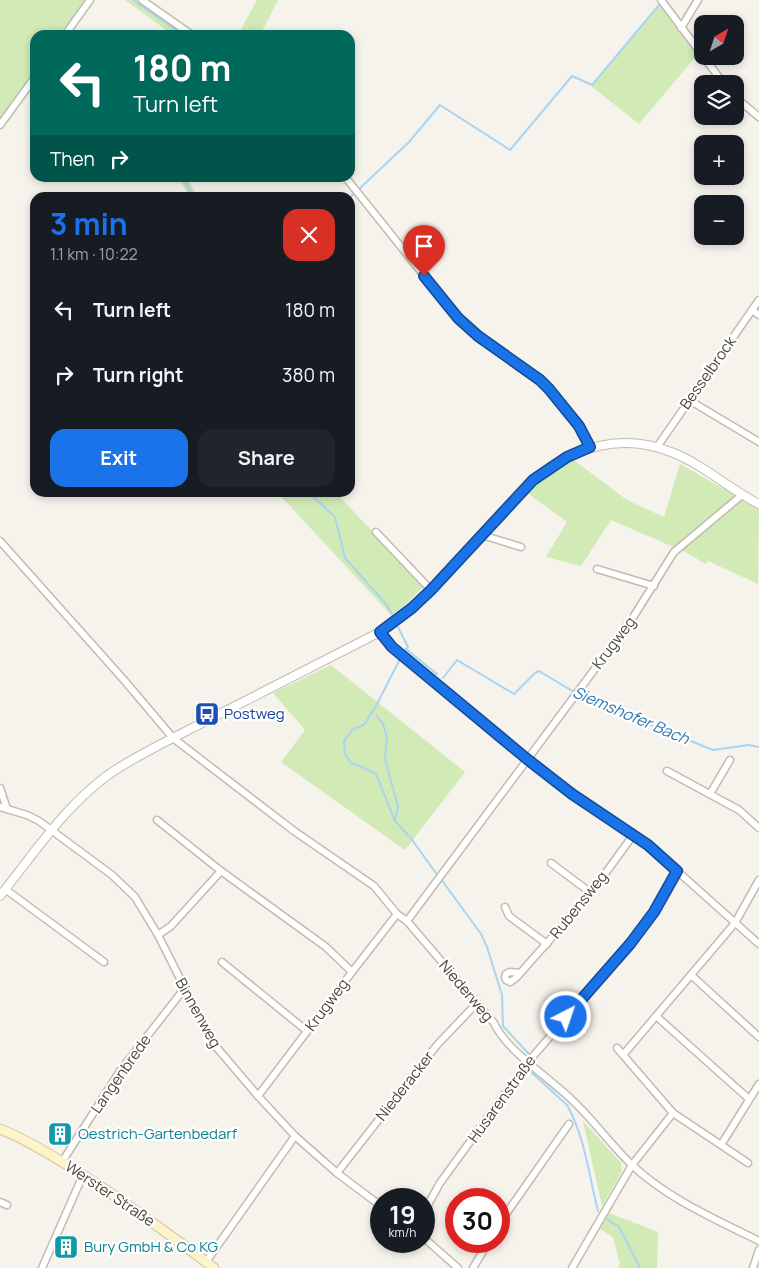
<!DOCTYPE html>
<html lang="en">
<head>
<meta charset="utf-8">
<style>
	body { margin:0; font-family:Manrope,sans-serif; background:#20242c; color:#f1f3f6; height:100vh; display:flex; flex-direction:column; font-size:19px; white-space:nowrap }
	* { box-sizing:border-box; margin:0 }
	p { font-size:16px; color:#9ea1a6 }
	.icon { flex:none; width:28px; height:28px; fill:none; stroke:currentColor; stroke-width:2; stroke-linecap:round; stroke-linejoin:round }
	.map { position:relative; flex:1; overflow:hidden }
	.details { position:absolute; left:30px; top:192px; width:325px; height:305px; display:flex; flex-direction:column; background:#171b24; border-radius:15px; box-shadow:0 2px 8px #0003 }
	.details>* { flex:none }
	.hud { position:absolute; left:30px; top:30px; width:325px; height:152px; border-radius:15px; box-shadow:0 2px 8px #0003; background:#00695c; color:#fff; overflow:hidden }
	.needle { width:32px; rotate:39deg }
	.controls { position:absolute; left:694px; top:15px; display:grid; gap:10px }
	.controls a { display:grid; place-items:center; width:50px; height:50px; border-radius:10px; background:#171b24; box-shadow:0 2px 8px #0003; font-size:25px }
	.speed { position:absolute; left:370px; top:1188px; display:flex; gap:10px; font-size:25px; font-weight:700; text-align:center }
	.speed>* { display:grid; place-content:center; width:65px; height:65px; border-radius:50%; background:#171b24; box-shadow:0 2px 8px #0003; line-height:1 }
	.speed small { font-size:12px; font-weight:400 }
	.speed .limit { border:8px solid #d22; background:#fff; color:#111 }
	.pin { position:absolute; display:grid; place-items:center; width:42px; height:42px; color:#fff; margin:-51px -21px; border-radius:50% 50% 50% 0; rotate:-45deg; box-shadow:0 0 5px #0007 }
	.pin .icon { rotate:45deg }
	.me { position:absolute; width:55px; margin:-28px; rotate:41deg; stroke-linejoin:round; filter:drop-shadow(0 0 4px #0008) }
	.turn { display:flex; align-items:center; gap:18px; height:105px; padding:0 20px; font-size:22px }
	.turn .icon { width:65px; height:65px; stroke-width:2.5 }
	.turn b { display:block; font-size:35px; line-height:42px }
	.then { display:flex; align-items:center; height:48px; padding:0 20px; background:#0003; gap:10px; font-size:19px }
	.round { display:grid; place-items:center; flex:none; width:52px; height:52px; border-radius:15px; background:#20242c }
	.overview { display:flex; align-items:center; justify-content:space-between; height:85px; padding:0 20px }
	h1 { font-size:30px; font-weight:700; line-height:38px; color:#1a73e8 }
	.button { display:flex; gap:10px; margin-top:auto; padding:10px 20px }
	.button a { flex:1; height:58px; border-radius:15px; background:#1a73e8; color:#fff; font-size:20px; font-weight:700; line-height:58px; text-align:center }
	.button a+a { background:#20242c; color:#f1f3f6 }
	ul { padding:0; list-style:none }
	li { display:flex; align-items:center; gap:15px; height:65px; padding:0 20px }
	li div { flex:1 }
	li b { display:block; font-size:19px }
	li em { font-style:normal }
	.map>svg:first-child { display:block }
</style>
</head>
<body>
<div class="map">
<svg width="759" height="1268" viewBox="0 0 759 1268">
	<rect width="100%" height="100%" fill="#f6f3ec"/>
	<!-- green -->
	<g fill="#d2eab5">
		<polygon points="0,0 87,0 63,35 35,35 35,74 0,122"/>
		<polygon points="125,0 137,0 187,35 173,35"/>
		<polygon points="257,0 278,0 260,35 238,35"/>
		<polygon points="660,6 697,55 639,124 591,86"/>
		<polygon points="178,178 187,178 198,197 190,197"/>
		<polygon points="571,458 627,500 664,517 680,464 759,509 758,584 708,561 706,564 685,552 611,520 581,566 546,557 567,522 526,492 537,481"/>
		<polygon points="278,493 336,493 424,586 406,604 391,615"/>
		<polygon points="331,665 465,772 405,850 281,762 305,730 273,693"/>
		<polygon points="583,1121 621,1163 622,1171 602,1206"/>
		<polygon points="609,1213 658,1232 657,1268 618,1268 620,1264 613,1237 600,1229"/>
	</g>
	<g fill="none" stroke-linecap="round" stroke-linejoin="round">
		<!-- stream -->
		<g stroke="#a9d4f2" stroke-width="2">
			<polyline points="133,0 183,35"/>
			<polyline points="683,17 694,0"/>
			<polyline points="183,178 194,198"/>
			<polyline points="358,190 409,142 440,105 510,150 572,76 592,85 659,5"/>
			<polyline points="350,198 353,194"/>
			<polyline points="308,492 335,517 345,558 386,604 392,614"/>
			<polyline points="398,627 408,647 404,653"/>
			<polyline points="406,649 437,674"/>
			<polyline points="401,657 376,706 364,725 352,730 344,741 345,754 351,763 362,767 376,774 395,821 408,835"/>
			<polyline points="443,678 457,660 514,694 535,673 539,671 574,692"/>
			<polyline points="578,695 713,750 749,745 759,747"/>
			<polyline points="377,716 383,724 387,738 385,759 398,807 395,819"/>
			<polyline points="410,837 438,876"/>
			<polyline points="441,879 481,934 487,947 502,995 503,1026 528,1053"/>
			<path d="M532,1073L567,1105C585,1137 589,1176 598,1211"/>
			<polyline points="607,1219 619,1227 640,1268"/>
		</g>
		<defs>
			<g id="minor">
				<polyline points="142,0 192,35"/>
				<polyline points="661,0 724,84"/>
				<polyline points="681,28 698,0"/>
				<polyline points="65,35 90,0"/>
				<polyline points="735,97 759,117"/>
				<polyline points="0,125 35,77"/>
				<polyline points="346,178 458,318 478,336 540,380 579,426 591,447"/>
				<polyline points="752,310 759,315"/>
				<polyline points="689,400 759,442"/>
				<polyline points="657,447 759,300"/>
				<polyline points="376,532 431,590"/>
				<polyline points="482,535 521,547"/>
				<path d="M0,541L124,680L173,738L294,831L374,886L397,914L407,921L494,1023C506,1050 548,1077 570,1098C592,1118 610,1144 632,1165C668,1199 715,1219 759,1241"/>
				<polyline points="597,569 654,586"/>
				<polyline points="380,632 392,647 527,759 572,794 648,845 759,944"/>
				<polyline points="667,771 739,810 759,828"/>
				<polyline points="0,788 7,809"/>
				<polyline points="710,794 730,760"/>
				<polyline points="0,807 27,815 39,821 112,875 135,897 158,935 212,1042 258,1096 295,1136 337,1173 381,1206"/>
				<polyline points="157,820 221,871 326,947 352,972"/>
				<polyline points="551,863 591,893"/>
				<polyline points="5,889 104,962"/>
				<polyline points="505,907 509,916 547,944"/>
				<polyline points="407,921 632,619 674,552 742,495"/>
				<polyline points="158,935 171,926 221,871"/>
				<polyline points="222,962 307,1031"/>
				<polyline points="520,973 510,972 506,974 505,977 506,980 510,982 516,978 591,893 634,834"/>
				<polyline points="691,975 759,1037"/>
				<polyline points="656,1016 749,1099"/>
				<polyline points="617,1048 673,1113 748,1163"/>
				<polyline points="623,1055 735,923 759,880"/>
				<polyline points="258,1096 352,972 397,914"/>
				<polyline points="721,1145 759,1084"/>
				<polyline points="62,1162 120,1071 184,989"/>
				<polyline points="337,1173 437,1045 477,1003"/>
				<polyline points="0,1202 7,1205"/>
				<polyline points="424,1212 440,1183 528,1062 630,944 654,912 677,871"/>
				<polyline points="499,1224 569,1124"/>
				<polyline points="424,1238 458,1268"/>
				<polyline points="206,1262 295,1136"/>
				<polyline points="42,1268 83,1175"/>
				<polyline points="473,1268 489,1241"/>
				<polyline points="572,1268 632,1165 673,1113"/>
				<polyline points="753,1268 759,1250"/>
			</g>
			<path id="tertiary" d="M0,896C32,856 62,810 104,778C122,764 143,754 163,743L380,632C399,618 417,605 433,589C455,566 475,542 497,519C509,506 520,491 533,480C573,447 621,432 671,452C703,464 729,489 759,504"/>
			<path id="secondary" d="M0,1129C23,1138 43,1150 64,1163C116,1195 165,1231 214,1268"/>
		</defs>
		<!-- minor casing -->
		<use href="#minor" stroke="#c2bbae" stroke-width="9"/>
		<!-- tertiary casing -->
		<use href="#tertiary" stroke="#c2bbae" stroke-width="10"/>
		<!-- secondary casing -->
		<use href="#secondary" stroke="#d6c79b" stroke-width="11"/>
		<!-- minor -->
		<use href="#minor" stroke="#fff" stroke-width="6"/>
		<!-- tertiary -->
		<use href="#tertiary" stroke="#fff" stroke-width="8"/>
		<!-- secondary -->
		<use href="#secondary" stroke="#fff3cd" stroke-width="9"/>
	</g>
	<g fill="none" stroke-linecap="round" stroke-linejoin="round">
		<defs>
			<polyline id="route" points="424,276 458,318 478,336 540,380 549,389 579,426 590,447 567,457 533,480 431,590 412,608 380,632 392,647 527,759 572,794 648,845 677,871 654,912 630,944 566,1017"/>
		</defs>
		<!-- route casing -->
		<use href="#route" stroke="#114b97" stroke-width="12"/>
		<!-- route -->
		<use href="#route" stroke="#1a73e8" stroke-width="9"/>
	</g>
	<!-- icons -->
	<defs>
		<symbol id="bus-square" viewBox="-11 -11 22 22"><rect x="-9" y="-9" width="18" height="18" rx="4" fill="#1a4fb4" stroke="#fff"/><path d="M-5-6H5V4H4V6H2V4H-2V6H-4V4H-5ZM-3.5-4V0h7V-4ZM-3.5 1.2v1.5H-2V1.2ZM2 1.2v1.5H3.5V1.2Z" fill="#fff"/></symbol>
		<symbol id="building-square" viewBox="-11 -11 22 22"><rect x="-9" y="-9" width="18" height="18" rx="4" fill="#0f9aa8" stroke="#fff"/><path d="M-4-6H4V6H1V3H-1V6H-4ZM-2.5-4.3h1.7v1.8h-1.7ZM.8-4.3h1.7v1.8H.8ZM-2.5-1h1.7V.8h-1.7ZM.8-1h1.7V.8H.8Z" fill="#fff"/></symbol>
	</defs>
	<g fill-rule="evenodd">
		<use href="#bus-square" x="193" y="700" width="28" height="28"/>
		<use href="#building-square" x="46" y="1120" width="28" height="28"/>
		<use href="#building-square" x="52" y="1233" width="28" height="28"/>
	</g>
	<g text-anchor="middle" stroke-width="4.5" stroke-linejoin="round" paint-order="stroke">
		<!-- street labels -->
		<g font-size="15" fill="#4b4439" stroke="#fff">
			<text transform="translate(708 373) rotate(-55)" y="5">Besselbrock</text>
			<text transform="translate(614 643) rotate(-53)" y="5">Krugweg</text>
			<text transform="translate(579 905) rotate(-51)" y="5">Rubensweg</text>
			<text transform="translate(466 991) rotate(50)" y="5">Niederweg</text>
			<text transform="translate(327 1005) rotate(-53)" y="5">Krugweg</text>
			<text transform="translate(198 1013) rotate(61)" y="5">Binnenweg</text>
			<text transform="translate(121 1074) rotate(-55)" y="5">Langenbrede</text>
			<text transform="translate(405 1086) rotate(-52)" y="5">Niederacker</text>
			<text transform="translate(502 1099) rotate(-54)" y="5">Husarenstraße</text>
			<text transform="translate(110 1194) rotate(34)" y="5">Werster Straße</text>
		</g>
		<!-- transit labels -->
		<g font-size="15" fill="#164399" stroke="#fff" text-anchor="start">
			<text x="224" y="719">Postweg</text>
		</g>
		<!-- culture labels -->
		<g font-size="15" fill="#0d838f" stroke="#fff" text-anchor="start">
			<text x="78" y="1139">Oestrich-Gartenbedarf</text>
			<text x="84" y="1252">Bury GmbH &amp; Co KG</text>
		</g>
		<!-- water labels -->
		<g font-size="16" font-style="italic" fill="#2e7ab2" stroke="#fff">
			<text transform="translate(631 715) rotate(23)" y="6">Siemshofer Bach</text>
		</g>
	</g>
</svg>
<div class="controls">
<a><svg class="needle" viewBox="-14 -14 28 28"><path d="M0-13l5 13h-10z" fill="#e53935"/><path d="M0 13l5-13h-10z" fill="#9ea1a6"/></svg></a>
<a><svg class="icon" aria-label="layers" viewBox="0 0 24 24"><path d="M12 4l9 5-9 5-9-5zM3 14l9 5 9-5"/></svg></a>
<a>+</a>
<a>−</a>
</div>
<div class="speed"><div>19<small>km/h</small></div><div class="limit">30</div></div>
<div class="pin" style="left:424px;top:276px;background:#d93025"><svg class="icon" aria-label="arrive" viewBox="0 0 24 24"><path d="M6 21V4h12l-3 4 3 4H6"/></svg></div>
<svg class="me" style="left:566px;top:1017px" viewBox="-20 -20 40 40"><circle r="17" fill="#1a73e8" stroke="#fff" stroke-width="3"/><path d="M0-11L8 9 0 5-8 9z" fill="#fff"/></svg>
<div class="hud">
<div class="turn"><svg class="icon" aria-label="left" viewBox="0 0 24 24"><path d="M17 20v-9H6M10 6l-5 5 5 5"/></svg><div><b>180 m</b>Turn left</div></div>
<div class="then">Then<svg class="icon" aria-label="right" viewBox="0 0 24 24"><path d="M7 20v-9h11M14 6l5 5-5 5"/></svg></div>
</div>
<section class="details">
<div class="overview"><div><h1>3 min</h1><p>1.1 km · 10:22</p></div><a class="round" style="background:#d93025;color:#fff"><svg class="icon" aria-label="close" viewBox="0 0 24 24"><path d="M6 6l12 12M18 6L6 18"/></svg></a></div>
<ul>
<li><svg class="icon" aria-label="left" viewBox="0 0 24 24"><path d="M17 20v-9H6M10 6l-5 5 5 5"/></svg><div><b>Turn left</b></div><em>180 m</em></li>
<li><svg class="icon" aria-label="right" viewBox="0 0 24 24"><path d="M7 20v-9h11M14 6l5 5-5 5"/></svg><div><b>Turn right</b></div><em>380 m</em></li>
</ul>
<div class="button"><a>Exit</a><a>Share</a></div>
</section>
</div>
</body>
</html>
